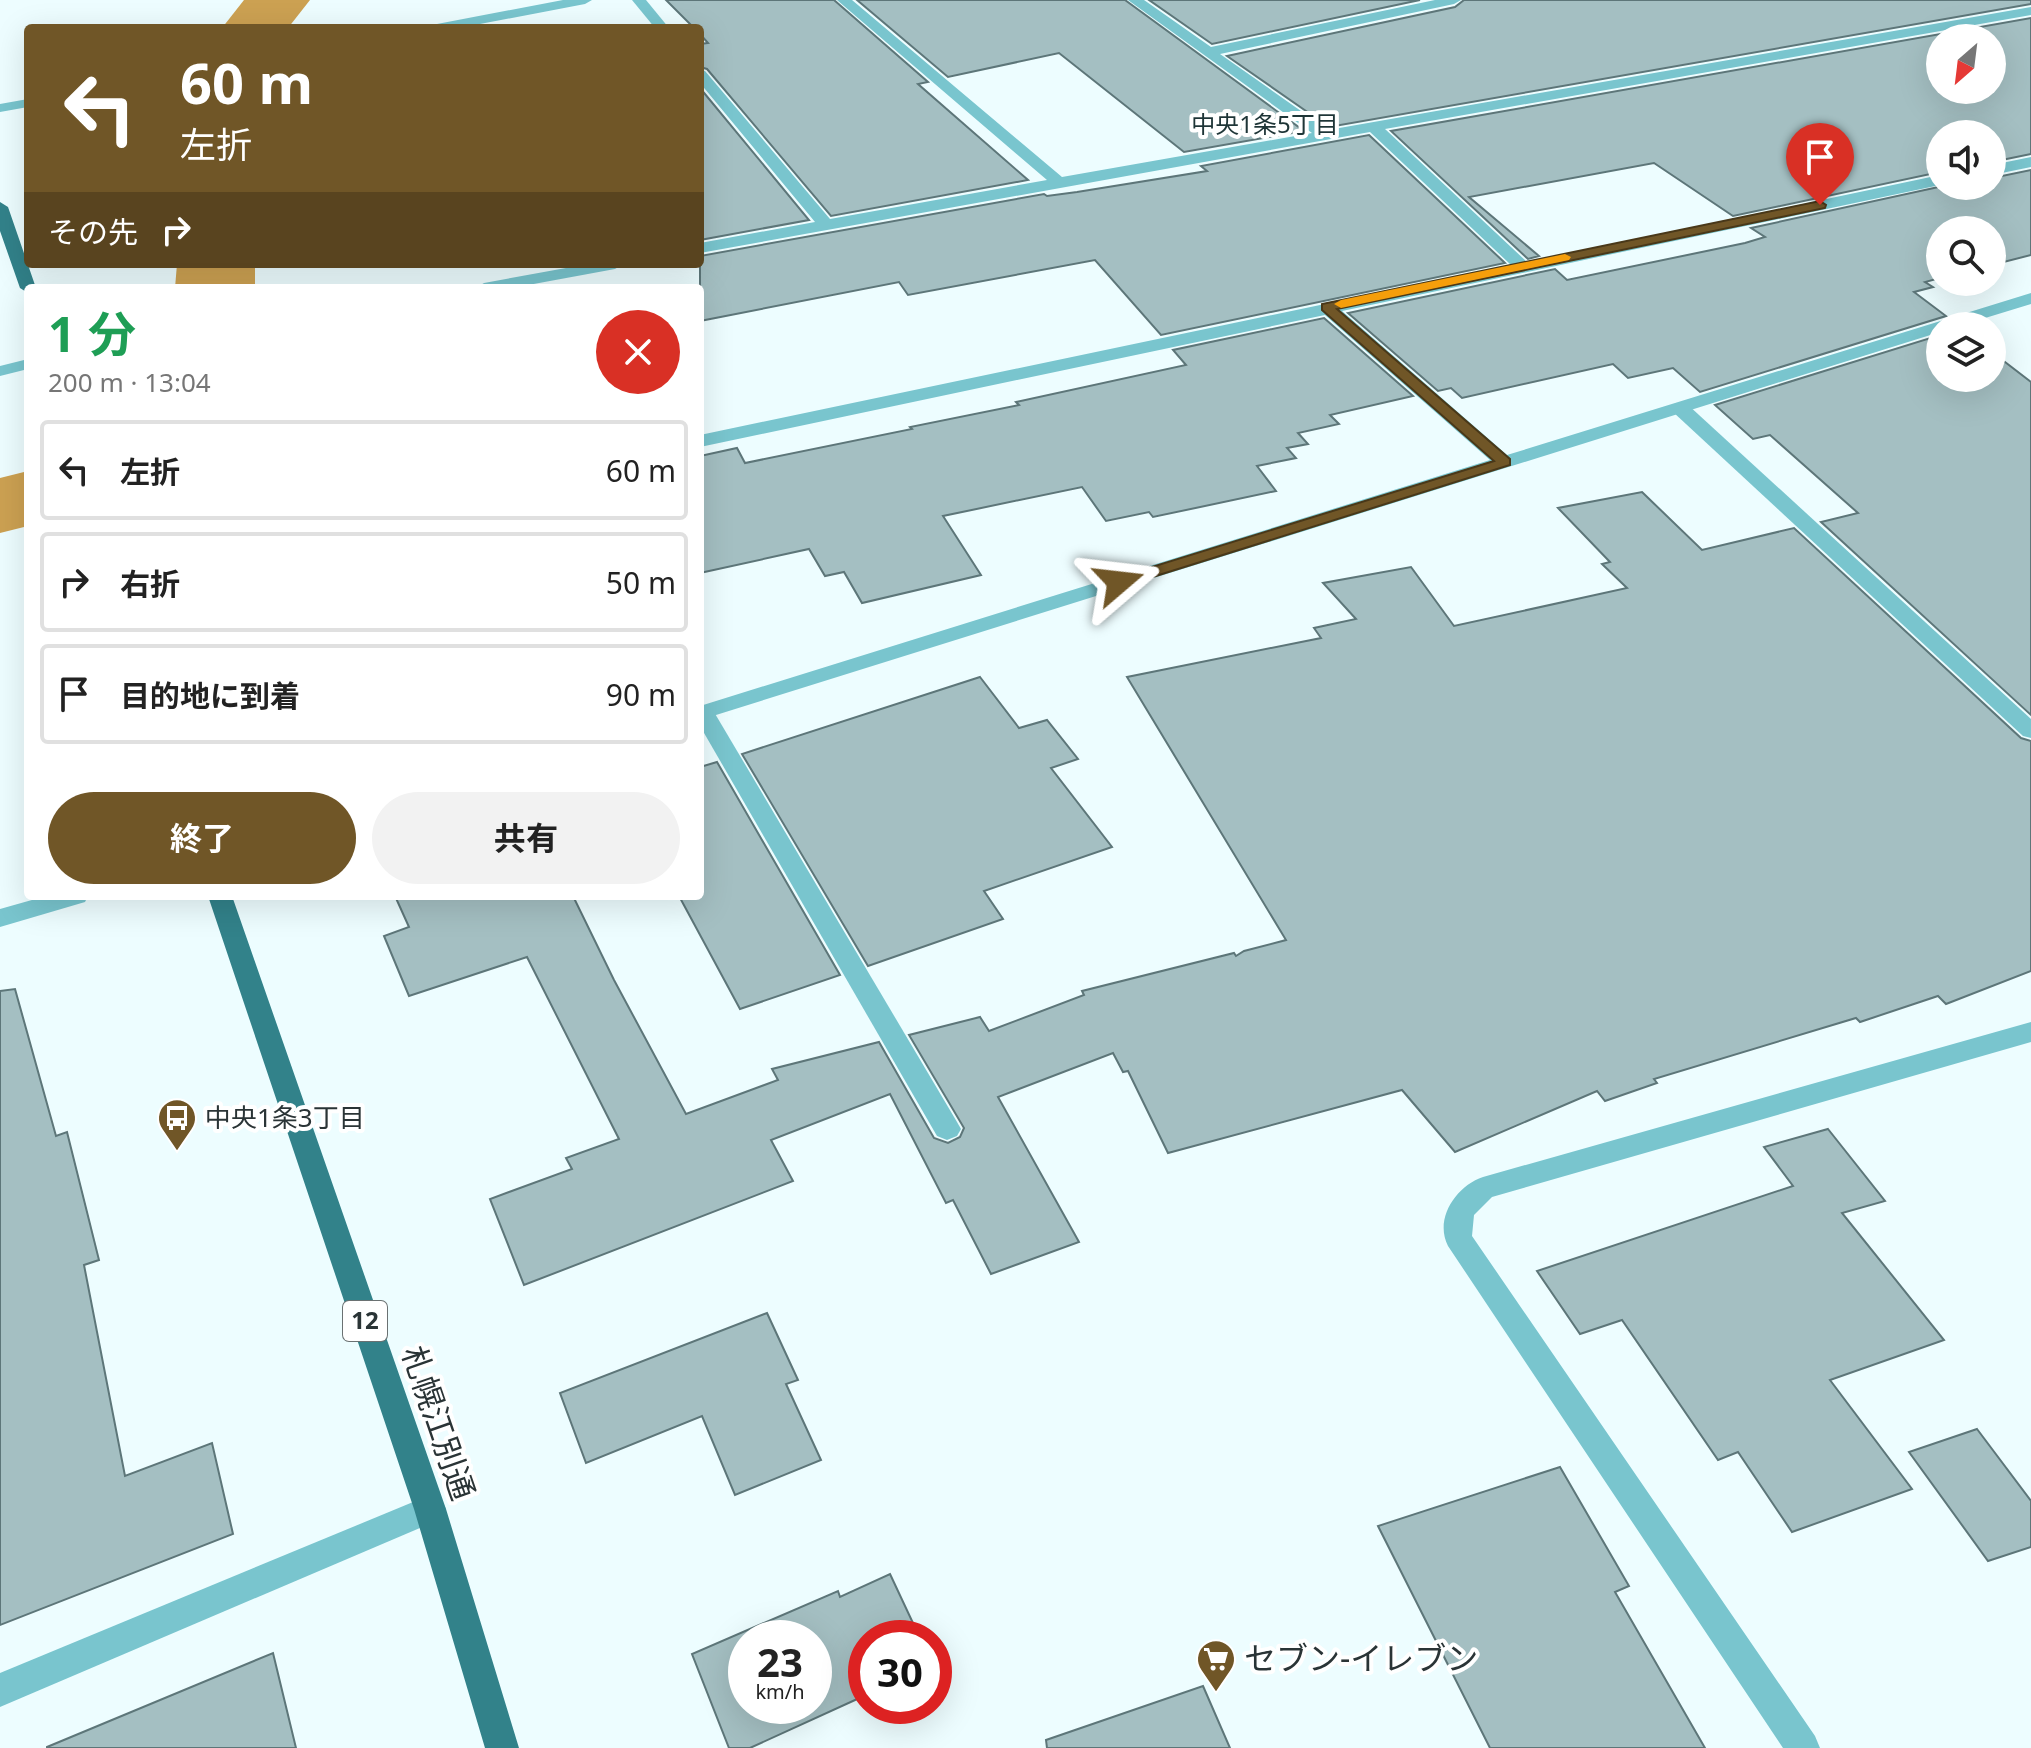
<!DOCTYPE html>
<html lang="ja">
<head>
<meta charset="utf-8">
<style>
	body { margin:0; font-family:"Noto Sans","Noto Sans JP",sans-serif; background:#f2f2f2; color:#222; height:100vh; display:flex; flex-direction:column; font-size:30px; white-space:nowrap }
	* { box-sizing:border-box; margin:0 }
	p { font-size:26px; color:#767676 }
	.icon { flex:none; width:44px; height:44px; fill:none; stroke:currentColor; stroke-width:2; stroke-linecap:round; stroke-linejoin:round }
	.map { position:relative; flex:1; overflow:hidden }
	.details { position:absolute; left:24px; top:284px; width:680px; height:616px; display:flex; flex-direction:column; background:#fff; border-radius:8px; box-shadow:0 8px 32px #0002 }
	.details>* { flex:none }
	.banner { position:absolute; left:24px; top:24px; width:680px; height:244px; border-radius:8px; box-shadow:0 8px 32px #0002; background:#705627; color:#fff; overflow:hidden }
	.needle { width:52px; rotate:208deg }
	.controls { position:absolute; left:1926px; top:24px; display:grid; gap:16px }
	.controls a { display:grid; place-items:center; width:80px; height:80px; border-radius:50%; background:#fff; box-shadow:0 8px 32px #0002; font-size:40px }
	.speed { position:absolute; left:728px; top:1620px; display:flex; gap:16px; font-size:40px; font-weight:700; text-align:center }
	.speed>* { display:grid; place-content:center; width:104px; height:104px; border-radius:50%; background:#fff; box-shadow:0 8px 32px #0002; line-height:1 }
	.speed small { font-size:20px; font-weight:400 }
	.speed .limit { border:12px solid #d22; background:#fff; color:#111 }
	.pin { position:absolute; display:grid; place-items:center; width:68px; height:68px; color:#fff; margin:-82px -34px; border-radius:50% 50% 50% 0; rotate:-45deg; box-shadow:0 0 8px #0007 }
	.pin .icon { rotate:45deg }
	.me { position:absolute; width:88px; margin:-44px; rotate:73deg; stroke-linejoin:round; filter:drop-shadow(0 0 6px #0008) }
	.turn { display:flex; align-items:center; gap:28px; height:168px; padding:0 24px; font-size:36px }
	.turn .icon { width:104px; height:104px; stroke-width:2.5 }
	.turn b { display:block; font-size:56px; line-height:68px }
	.then { display:flex; align-items:center; height:76px; padding:0 24px; background:#0003; gap:16px; font-size:30px }
	.round { display:grid; place-items:center; flex:none; width:84px; height:84px; border-radius:42px; background:#f2f2f2 }
	.headline { display:flex; align-items:center; justify-content:space-between; height:136px; padding:0 24px }
	h1 { font-size:48px; font-weight:700; line-height:60px; color:#1e9e55 }
	.button { display:flex; gap:16px; margin-top:auto; padding:16px 24px }
	.button a { flex:1; height:92px; border-radius:48px; background:#705627; color:#fff; font-size:32px; font-weight:700; line-height:92px; text-align:center }
	.button a+a { background:#f2f2f2; color:#222 }
	ul { padding:0; list-style:none }
	li { display:flex; align-items:center; gap:24px; height:100px; margin:0 16px 12px; padding:0 8px; border:4px solid #e0e0e0; border-radius:8px }
	li div { flex:1 }
	li b { display:block; font-size:30px }
	li em { font-style:normal }
	.map>svg:first-child { display:block }
</style>
</head>
<body>
<div class="map">
<svg width="2031" height="1748" viewBox="0 0 2031 1748">
	<rect width="100%" height="100%" fill="#edfdff"/>
	<g fill="none" stroke-linecap="round" stroke-linejoin="round">
		<!-- river -->
		<g fill="#cca152" fill-rule="evenodd">
			<polygon points="244,0 310,0 288,28 222,28"/>
			<polygon points="177,264 255,264 255,288 175,288"/>
			<polygon points="28,471 28,526 0,533 0,478"/>
		</g>
	</g>
	<!-- building -->
	<g fill="#a4bfc2" stroke="#5d7679" stroke-width="2" fill-rule="evenodd">
		<polygon points="666,0 834,0 928,82 918,84 1028,180 831,216 707,69 700,67 700,44 708,43 700,34 700,28 694,28"/>
		<polygon points="857,0 1125,0 1304,131 1184,152 1059,53 948,77"/>
		<polygon points="1149,0 1420,0 1212,44"/>
		<polygon points="1464,0 2031,0 2031,4 1329,127 1227,56 1455,7"/>
		<path d="M2031,18V154L1992,162V134H1940V172L1733,216L1654,163L1469,197L1539,256L1528,259L1391,131ZM1940,38H1992V90H1940Z"/>
		<polygon points="700,88 809,220 700,240"/>
		<polygon points="1369,135 1505,263 1161,335 1095,260 908,295 899,282 700,321 700,256 1044,194 1047,196 1077,192 1207,171 1201,166"/>
		<polygon points="2031,170 2031,255 1992,265 1992,230 1940,230 1940,278 1925,282 1933,287 1914,292 1946,316 1700,392 1673,368 1628,378 1613,364 1462,398 1451,388 1438,391 1348,313 1555,269 1567,280 1745,243 1765,237 1751,228 1943,186 1992,186 1992,178"/>
		<polygon points="1324,318 1413,396 1330,415 1339,424 1298,433 1308,444 1287,448 1296,458 1257,466 1276,491 1153,517 1149,512 1106,521 1082,487 943,516 981,575 862,603 844,572 825,576 809,549 700,573 700,456 737,448 745,463 912,429 910,427 1019,405 1016,402 1186,365 1173,350"/>
		<polygon points="1940,335 1940,378 1992,378 1992,352 2031,382 2031,715 1821,522 1858,513 1770,435 1753,439 1715,405"/>
		<polygon points="1642,492 1702,550 1794,528 2021,738 2031,741 2031,971 1946,1004 1938,996 1860,1022 1856,1018 1654,1079 1657,1083 1605,1101 1597,1091 1455,1152 1402,1090 1168,1153 1128,1071 1123,1072 1113,1053 998,1097 1079,1242 991,1274 953,1200 946,1203 890,1094 771,1140 793,1181 524,1285 490,1199 572,1169 566,1158 619,1139 527,957 409,996 384,936 409,927 395,896 573,896 614,980 686,1114 778,1080 772,1069 879,1042 934,1138 948,1143 960,1137 964,1128 909,1035 980,1017 989,1031 1084,995 1082,991 1234,953 1236,956 1244,951 1286,940 1127,677 1321,638 1314,628 1356,619 1323,583 1411,567 1454,626 1627,588 1602,564 1610,562 1558,508"/>
		<polygon points="980,677 1019,728 1047,720 1078,759 1051,768 1112,847 984,891 1003,919 868,966 742,754"/>
		<polygon points="717,762 840,975 740,1009 679,896 700,896 700,767"/>
		<polygon points="15,989 56,1136 67,1132 99,1260 84,1265 125,1476 212,1443 233,1534 0,1625 0,991"/>
		<polygon points="1828,1129 1885,1201 1842,1213 1944,1340 1830,1380 1912,1489 1792,1532 1738,1452 1718,1460 1622,1320 1580,1334 1537,1271 1793,1186 1764,1147"/>
		<polygon points="767,1313 798,1380 786,1384 821,1460 735,1495 702,1416 586,1463 560,1393"/>
		<polygon points="1977,1429 2031,1501 2031,1547 1988,1561 1909,1452"/>
		<polygon points="1560,1467 1629,1586 1615,1592 1705,1748 1490,1748 1378,1526"/>
		<path d="M890,1574L920,1638H866V1695L750,1748H729L692,1654L838,1591L840,1597ZM746,1638H814V1706H746Z"/>
		<polygon points="273,1653 296,1748 47,1748 47,1747"/>
		<polygon points="1203,1686 1230,1748 1047,1748 1046,1740"/>
	</g>
	<g fill="none" stroke-linecap="round" stroke-linejoin="round">
		<!-- service -->
		<g fill="#79c5ce" fill-rule="evenodd">
			<polygon points="1680,402 1687,404 2031,719 2031,738 2023,736 1673,412 1671,408"/>
			<polygon points="700,706 711,707 714,712 957,1122 961,1129 957,1136 947,1140 937,1136 700,726"/>
		</g>
		<!-- minor -->
		<g fill="#79c5ce" fill-rule="evenodd">
			<polygon points="563,0 592,0 585,4 459,28 430,28 437,24"/>
			<polygon points="632,0 646,0 669,28 655,28"/>
			<polygon points="837,0 852,0 1062,177 1312,133 1128,0 1144,0 1211,47 1435,0 1461,0 1454,4 1220,54 1328,130 2031,7 2031,15 1385,129 1527,262 1940,175 1940,185 1342,311 1507,455 2031,293 2031,304 1959,326 1940,326 1940,332 700,720 700,706 1490,460 1325,315 700,447 700,435 1511,265 1370,132 700,253 700,243 815,222 700,83 700,70 705,71 830,219 1047,180"/>
			<polygon points="28,99 28,107 0,112 0,104"/>
			<polygon points="2031,157 2031,167 1992,175 1992,165"/>
			<polygon points="588,264 623,264 615,269 512,288 476,288 484,283"/>
			<polygon points="28,359 28,369 0,376 0,366"/>
			<polygon points="46,896 88,896 85,902 0,927 0,909"/>
			<path d="M2031,1022V1042L1492,1197L1474,1215L1472,1236L1815,1736L1820,1748H1783L1448,1246C1434,1219 1456,1186 1483,1177Z"/>
			<polygon points="430,1495 441,1499 446,1509 441,1519 0,1707 0,1673"/>
		</g>
		<!-- trunk -->
		<g fill="#32828a" fill-rule="evenodd">
			<polygon points="0,202 8,207 36,288 28,288 28,293 20,288 0,231"/>
			<polygon points="208,896 232,896 446,1509 519,1748 485,1748 414,1509"/>
		</g>
	</g>
	<!-- route -->
	<polygon fill="#705627" stroke="#493819" stroke-width="2" points="1820,201 1826,205 1825,208 1337,309 1510,459 1510,465 1124,586 1113,586 1111,582 1113,579 1494,461 1322,310 1322,304"/>
	<!-- slow -->
	<polygon fill="#f59e0b" points="1565,254 1571,257 1569,260 1341,308 1334,304 1341,300"/>
	<!-- icons -->
	<defs>
		<symbol id="bus-pin" viewBox="-11 -11 22 30"><path d="M0 17L-7.5 6A9.5 9.5 0 1 1 7.5 6Z" fill="#705627" stroke="#fff"/><path d="M-5-6H5V4H4V6H2V4H-2V6H-4V4H-5ZM-3.5-4V0h7V-4ZM-3.5 1.2v1.5H-2V1.2ZM2 1.2v1.5H3.5V1.2Z" fill="#fff"/></symbol>
		<symbol id="supermarket-pin" viewBox="-11 -11 22 30"><path d="M0 17L-7.5 6A9.5 9.5 0 1 1 7.5 6Z" fill="#705627" stroke="#fff"/><path d="M-6-5.5h2.5l.6 2H6L4.5 2H-2.5L-4.4-4H-6ZM-1.5 3.2a1.3 1.3 0 1 0 .1 0ZM3 3.2a1.3 1.3 0 1 0 .1 0Z" fill="#fff"/></symbol>
	</defs>
	<g fill-rule="evenodd">
		<use href="#bus-pin" x="155" y="1096" width="44" height="60"/>
		<use href="#supermarket-pin" x="1194" y="1637" width="44" height="60"/>
	</g>
	<g text-anchor="middle" stroke-width="8" stroke-linejoin="round" paint-order="stroke">
		<!-- far-neighbourhood labels -->
		<g font-size="24" fill="#1e3537" stroke="#fff">
			<text x="1265" y="133">中央1条5丁目</text>
		</g>
		<!-- shield labels -->
		<rect fill="#fff" stroke="#6a7172" stroke-width="2" x="343" y="1301" width="44" height="40" rx="6"/>
		<g font-size="24" font-weight="bold" fill="#2a3436">
			<text x="365" y="1329">12</text>
		</g>
		<!-- poi labels -->
		<g font-size="26" fill="#2a3436" stroke="#fff" text-anchor="start">
			<text x="205" y="1127">中央1条3丁目</text>
		</g>
		<!-- near-street labels -->
		<g font-size="32" fill="#2a3436" stroke="#fff">
			<text transform="translate(438 1423) rotate(71)" y="11">札幌江別通</text>
		</g>
		<!-- near-poi labels -->
		<g font-size="32" fill="#2a3436" stroke="#fff" text-anchor="start">
			<text x="1244" y="1670">セブン-イレブン</text>
		</g>
	</g>
</svg>
<div class="controls">
<a><svg class="needle" viewBox="-14 -14 28 28"><path d="M0-13l5 13h-10z" fill="#e53935"/><path d="M0 13l5-13h-10z" fill="#767676"/></svg></a>
<a><svg class="icon" aria-label="sound" viewBox="0 0 24 24"><path d="M4 9h4l5-4v14l-5-4H4zM17 9q2 3 0 6"/></svg></a>
<a><svg class="icon" aria-label="search" viewBox="0 0 24 24"><circle cx="10" cy="10" r="6"/><path d="M15 15l6 6"/></svg></a>
<a><svg class="icon" aria-label="layers" viewBox="0 0 24 24"><path d="M12 4l9 5-9 5-9-5zM3 14l9 5 9-5"/></svg></a>
</div>
<div class="speed"><div>23<small>km/h</small></div><div class="limit">30</div></div>
<div class="pin" style="left:1820px;top:205px;background:#d93025"><svg class="icon" aria-label="arrive" viewBox="0 0 24 24"><path d="M6 21V4h12l-3 4 3 4H6"/></svg></div>
<svg class="me" style="left:1119px;top:582px" viewBox="-20 -20 40 40"><path d="M0-17L14 15 0 8-14 15z" fill="#705627" stroke="#fff" stroke-width="4"/></svg>
<div class="banner">
<div class="turn"><svg class="icon" aria-label="left" viewBox="0 0 24 24"><path d="M17 20v-9H6M10 6l-5 5 5 5"/></svg><div><b>60 m</b>左折</div></div>
<div class="then">その先<svg class="icon" aria-label="right" viewBox="0 0 24 24"><path d="M7 20v-9h11M14 6l5 5-5 5"/></svg></div>
</div>
<section class="details">
<div class="headline"><div><h1>1 分</h1><p>200 m · 13:04</p></div><a class="round" style="background:#d93025;color:#fff"><svg class="icon" aria-label="close" viewBox="0 0 24 24"><path d="M6 6l12 12M18 6L6 18"/></svg></a></div>
<ul>
<li><svg class="icon" aria-label="left" viewBox="0 0 24 24"><path d="M17 20v-9H6M10 6l-5 5 5 5"/></svg><div><b>左折</b></div><em>60 m</em></li>
<li><svg class="icon" aria-label="right" viewBox="0 0 24 24"><path d="M7 20v-9h11M14 6l5 5-5 5"/></svg><div><b>右折</b></div><em>50 m</em></li>
<li><svg class="icon" aria-label="arrive" viewBox="0 0 24 24"><path d="M6 21V4h12l-3 4 3 4H6"/></svg><div><b>目的地に到着</b></div><em>90 m</em></li>
</ul>
<div class="button"><a>終了</a><a>共有</a></div>
</section>
</div>
</body>
</html>
